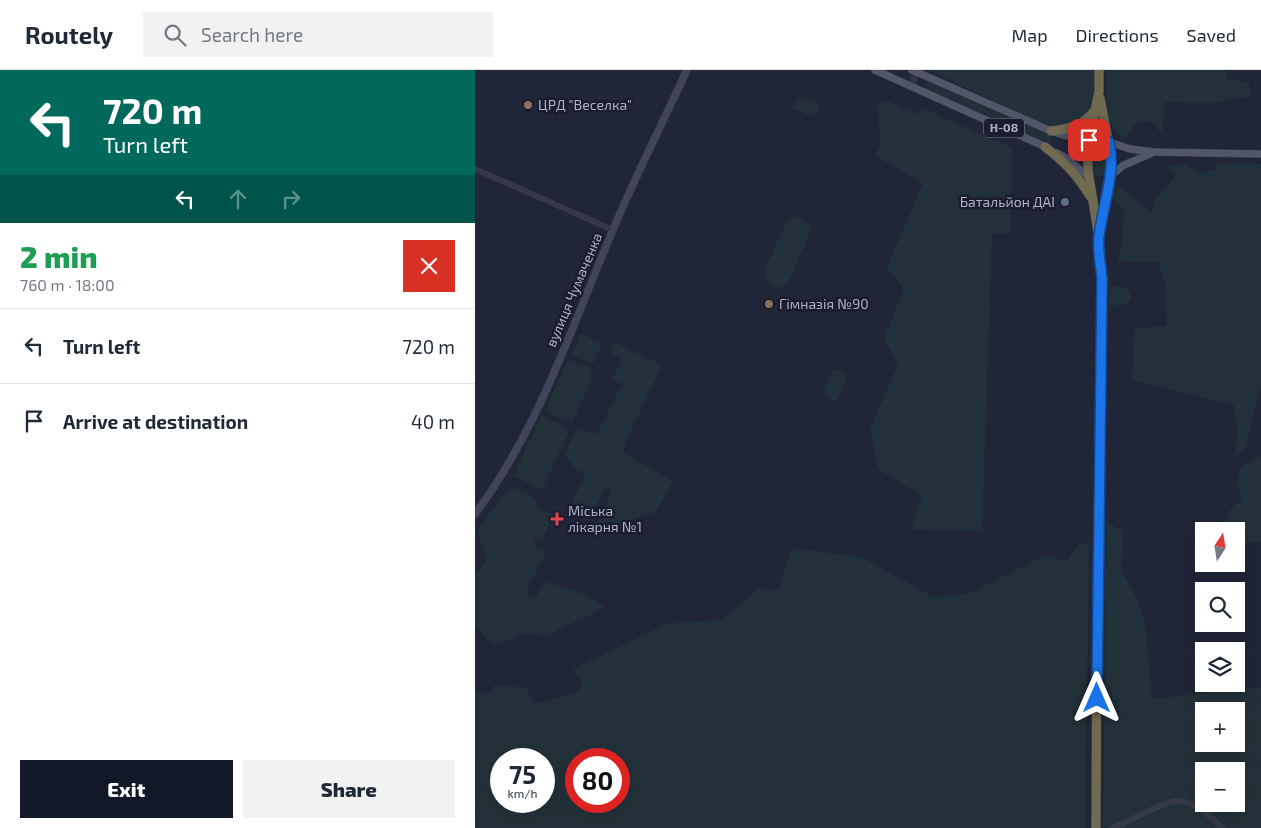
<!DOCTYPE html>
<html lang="en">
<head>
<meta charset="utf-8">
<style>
	body { margin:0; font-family:"Exo 2",sans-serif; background:#f2f2f3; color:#1f2937; height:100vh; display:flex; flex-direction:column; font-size:19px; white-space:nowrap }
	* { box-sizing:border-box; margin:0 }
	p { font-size:16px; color:#747a83 }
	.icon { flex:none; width:28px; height:28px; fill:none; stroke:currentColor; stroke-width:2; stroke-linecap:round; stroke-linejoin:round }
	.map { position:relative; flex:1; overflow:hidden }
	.details { display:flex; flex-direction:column; background:#fff; width:475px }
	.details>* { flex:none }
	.top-card { background:#00695c; color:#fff; overflow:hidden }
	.needle { width:32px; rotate:12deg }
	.tools { position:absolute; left:720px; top:452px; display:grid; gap:10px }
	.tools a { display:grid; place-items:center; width:50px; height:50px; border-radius:0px; background:#fff; box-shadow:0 5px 20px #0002; font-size:25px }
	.speed { position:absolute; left:15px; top:678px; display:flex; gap:10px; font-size:25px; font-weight:700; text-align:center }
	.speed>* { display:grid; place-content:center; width:65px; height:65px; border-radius:50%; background:#fff; box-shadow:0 5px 20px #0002; line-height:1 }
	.speed small { font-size:12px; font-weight:400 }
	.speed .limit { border:8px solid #d22; background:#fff; color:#111 }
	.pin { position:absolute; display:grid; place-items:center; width:42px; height:42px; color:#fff; margin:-21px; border-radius:10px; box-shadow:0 2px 8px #0006 }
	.me { position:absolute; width:55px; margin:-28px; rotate:0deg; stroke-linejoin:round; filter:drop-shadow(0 0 4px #0008) }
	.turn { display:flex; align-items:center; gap:18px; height:105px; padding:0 20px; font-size:22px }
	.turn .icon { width:65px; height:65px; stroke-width:2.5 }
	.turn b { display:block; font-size:35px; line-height:42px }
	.lanes { display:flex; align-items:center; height:48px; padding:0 20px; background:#0003; justify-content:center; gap:25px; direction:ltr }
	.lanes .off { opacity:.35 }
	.round { display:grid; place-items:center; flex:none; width:52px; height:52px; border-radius:0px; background:#f2f2f3 }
	.headline { display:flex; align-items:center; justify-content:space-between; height:85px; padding:0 20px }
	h1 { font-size:30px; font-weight:800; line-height:38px; color:#1e9e55 }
	.cta { display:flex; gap:10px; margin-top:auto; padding:10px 20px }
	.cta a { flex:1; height:58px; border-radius:0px; background:#111827; color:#fff; font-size:20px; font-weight:800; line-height:58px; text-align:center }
	.cta a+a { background:#f2f2f3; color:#1f2937 }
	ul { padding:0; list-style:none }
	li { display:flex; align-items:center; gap:15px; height:75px; padding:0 20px; border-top:1px solid #e0e1e3 }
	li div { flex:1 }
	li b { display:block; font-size:19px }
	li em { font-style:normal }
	header { display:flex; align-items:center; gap:30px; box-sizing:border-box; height:70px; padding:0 25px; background:#fff; border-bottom:1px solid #e0e1e3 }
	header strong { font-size:24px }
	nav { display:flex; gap:28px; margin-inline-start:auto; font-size:18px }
	.search { width:350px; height:45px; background:#f2f2f3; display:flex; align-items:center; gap:12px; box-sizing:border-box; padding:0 18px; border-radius:0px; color:#747a83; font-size:19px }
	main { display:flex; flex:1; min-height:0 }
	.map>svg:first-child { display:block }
</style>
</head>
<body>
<header>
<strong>Routely</strong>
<div class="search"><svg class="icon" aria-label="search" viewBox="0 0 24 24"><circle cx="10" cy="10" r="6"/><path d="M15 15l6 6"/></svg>Search here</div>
<nav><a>Map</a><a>Directions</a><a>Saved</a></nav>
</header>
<main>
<section class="details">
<div class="top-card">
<div class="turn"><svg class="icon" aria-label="left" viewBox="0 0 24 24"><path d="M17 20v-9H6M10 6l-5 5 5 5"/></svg><div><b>720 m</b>Turn left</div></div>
<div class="lanes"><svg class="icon" aria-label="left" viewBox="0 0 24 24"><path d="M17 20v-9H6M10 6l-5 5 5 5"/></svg><svg class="icon off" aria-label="ahead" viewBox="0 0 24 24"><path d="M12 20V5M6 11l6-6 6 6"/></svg><svg class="icon off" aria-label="right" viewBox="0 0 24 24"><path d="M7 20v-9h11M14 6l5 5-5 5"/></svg></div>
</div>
<div class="headline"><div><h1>2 min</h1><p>760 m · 18:00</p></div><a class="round" style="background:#d93025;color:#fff"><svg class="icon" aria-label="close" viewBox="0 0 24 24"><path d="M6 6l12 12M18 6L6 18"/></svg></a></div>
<ul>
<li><svg class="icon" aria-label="left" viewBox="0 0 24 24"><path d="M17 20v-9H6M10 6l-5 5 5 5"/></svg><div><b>Turn left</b></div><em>720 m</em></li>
<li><svg class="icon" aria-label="arrive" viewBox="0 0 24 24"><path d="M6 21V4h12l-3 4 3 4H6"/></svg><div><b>Arrive at destination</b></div><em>40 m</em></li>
</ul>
<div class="cta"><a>Exit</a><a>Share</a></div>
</section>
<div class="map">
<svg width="786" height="758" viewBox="0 0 786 758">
	<rect width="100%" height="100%" fill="#202538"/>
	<!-- green -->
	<g fill="#223139" fill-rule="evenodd">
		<polygon points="453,0 619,0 618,34 612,46 603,54 573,57"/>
		<polygon points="631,0 751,0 752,9 774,13 776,26 740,33 689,32 688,66 676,51 661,53 649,69 636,57 631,22"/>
		<polygon points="453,12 571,64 576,66 577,71 573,73 569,72 452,19 451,14"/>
		<polygon points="323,25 345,35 339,48 317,38"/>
		<polygon points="413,31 442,44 446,37 514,69 537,77 536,163 517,163 507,461 436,459 447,426 403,399 395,359 423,295 409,268 429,220 412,197 448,113 400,86 405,75 403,32"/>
		<path d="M623,72C635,76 631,91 631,101L629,104L623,107L617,105C616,94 611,76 623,72Z"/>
		<polygon points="741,93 786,94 786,313 771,377 760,387 763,361 759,335 657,310 660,258 692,256 691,217 683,192 643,191 647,173 649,138 635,128 644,116 676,142 680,130 701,105 691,96 710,94 724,103 741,100"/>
		<path d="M318,147C328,146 336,152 335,163L314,211L311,215L302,218L294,214L291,210L290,200L311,152Z"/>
		<path d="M634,217H650L653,219C663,236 645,235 634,235Z"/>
		<polygon points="106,264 127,273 118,294 97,285"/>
		<polygon points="139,272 187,295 148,378 149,383 198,411 181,442 158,449 157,462 143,455 120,456 137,421 130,417 113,452 92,443 111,403 101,399 89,385 103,357 121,365 147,314 137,310 147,289 135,283"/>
		<polygon points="93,289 115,298 117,308 97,353 70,341"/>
		<polygon points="358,298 373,305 361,332 347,325"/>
		<polygon points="67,345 95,359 67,420 38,406"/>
		<path d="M786,386V472L761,474V461H749C751,449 753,435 767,432L763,416L764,398Z"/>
		<path d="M39,418L54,425L62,431V438L79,445L67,470L61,467L58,475L71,481L50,523L61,528L69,512C90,517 114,523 130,538L69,566L55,563L47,564L24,575L17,574L12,570L0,554V506L10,492L11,485L3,464L5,456L10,449L32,420Z"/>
		<path d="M631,452L648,461L646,501L656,517L666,540L671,560L677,629L786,617V758H628ZM729,641H761V674H729ZM729,701H761V734H729Z"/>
		<path d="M603,474L614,475L610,758H0V623L17,622L19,615L51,618L60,634L101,622L108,614L98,599L191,554L248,549L284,518L304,520L316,478L386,487L459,527L494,524L572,485L592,492ZM26,689H69V731H26ZM101,689H144V731H101Z"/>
	</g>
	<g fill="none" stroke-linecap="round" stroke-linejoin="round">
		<defs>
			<g id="street">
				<polyline points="438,17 440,1"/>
				<polyline points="0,99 138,160"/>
				<path d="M637,758C657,752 691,727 710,732C724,735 738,749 748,758"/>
			</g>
			<path id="secondary" d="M0,444C63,360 97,257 137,162C160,107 187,54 212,0"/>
			<g id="primary">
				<polyline points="400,0 573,78"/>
				<polyline points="437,0 576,61 595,67 614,69"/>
				<polyline points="634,72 655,79 679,82 786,84"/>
				<polyline points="582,83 591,88 614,107"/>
				<polyline points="634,107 649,95 677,83"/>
			</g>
			<g id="highway">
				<path d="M576,61C595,59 608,56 620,40"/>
				<polyline points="614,69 624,68 634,72"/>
				<path d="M570,77C590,92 602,105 615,126"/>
				<polyline points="625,160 635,100 635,79 625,28"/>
				<polyline points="621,758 622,535 627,209 624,168 613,101 613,77 624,21 624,0"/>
			</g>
		</defs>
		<!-- street casing -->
		<use href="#street" stroke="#3d4152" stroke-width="5.5"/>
		<!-- secondary casing -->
		<use href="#secondary" stroke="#3d4152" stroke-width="8"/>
		<!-- primary casing -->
		<use href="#primary" stroke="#3d4152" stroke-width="8"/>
		<!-- highway casing -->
		<use href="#highway" stroke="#3b3f50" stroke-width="10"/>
		<!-- street -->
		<use href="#street" stroke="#343849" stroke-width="4.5"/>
		<!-- secondary -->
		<use href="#secondary" stroke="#41455c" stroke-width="6"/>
		<!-- primary -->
		<use href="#primary" stroke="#515669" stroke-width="7"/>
		<!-- highway -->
		<use href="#highway" stroke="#6f6a50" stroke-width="9"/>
	</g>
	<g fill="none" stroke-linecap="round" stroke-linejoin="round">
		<defs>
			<path id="route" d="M614,70C622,68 627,68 634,72C641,103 628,135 624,166C622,179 626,195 627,209L622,628"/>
		</defs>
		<!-- route casing -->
		<use href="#route" stroke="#114b97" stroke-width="12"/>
		<!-- route -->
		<use href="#route" stroke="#1a73e8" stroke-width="9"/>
	</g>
	<!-- markers -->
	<g fill="#8d6e63" stroke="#191d2d" stroke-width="2">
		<circle cx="53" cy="35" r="5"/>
		<circle cx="294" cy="234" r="5"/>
	</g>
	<circle fill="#5c6f8a" stroke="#191d2d" stroke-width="2" cx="590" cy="132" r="5"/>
	<path fill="#e0444e" stroke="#191d2d" stroke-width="2" d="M79.5 441.5h5v5h5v5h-5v5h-5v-5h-5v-5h5z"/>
	<g text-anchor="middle" stroke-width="5" stroke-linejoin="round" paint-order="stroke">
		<!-- shield labels -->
		<rect fill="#191d2d" stroke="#818597" stroke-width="1" x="509" y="48.5" width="40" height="19" rx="4"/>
		<g font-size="12" font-weight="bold" fill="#aeb2c5">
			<text x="529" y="62">Н-08</text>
		</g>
		<!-- poi labels -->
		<g font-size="14" fill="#aeb2c5" stroke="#191d2d" text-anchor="start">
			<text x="63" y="40">ЦРД "Веселка"</text>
			<text x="580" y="137" text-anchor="end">Батальйон ДАI</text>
			<text x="304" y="239">Гімназія №90</text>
			<text x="93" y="446">Міська<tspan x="93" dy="16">лікарня №1</tspan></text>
		</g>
		<!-- street labels -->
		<g font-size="14" fill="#aeb2c5" stroke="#191d2d">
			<text transform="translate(99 220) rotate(-67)" y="5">вулиця Чумаченка</text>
		</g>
	</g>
</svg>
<div class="tools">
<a><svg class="needle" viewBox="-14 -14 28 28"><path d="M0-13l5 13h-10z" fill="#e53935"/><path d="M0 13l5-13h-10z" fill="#747a83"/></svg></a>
<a><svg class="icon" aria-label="search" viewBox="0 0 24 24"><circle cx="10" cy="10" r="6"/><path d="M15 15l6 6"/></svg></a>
<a><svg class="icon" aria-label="layers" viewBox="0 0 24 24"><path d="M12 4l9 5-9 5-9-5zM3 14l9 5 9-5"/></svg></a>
<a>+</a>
<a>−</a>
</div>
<div class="speed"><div>75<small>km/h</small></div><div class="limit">80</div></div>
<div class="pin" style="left:614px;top:70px;background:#d93025"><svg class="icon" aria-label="arrive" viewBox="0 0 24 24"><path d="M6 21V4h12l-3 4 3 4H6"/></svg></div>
<svg class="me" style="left:622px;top:628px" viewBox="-20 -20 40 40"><path d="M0-17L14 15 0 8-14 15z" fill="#1a73e8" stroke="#fff" stroke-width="4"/></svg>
</div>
</main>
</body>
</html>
